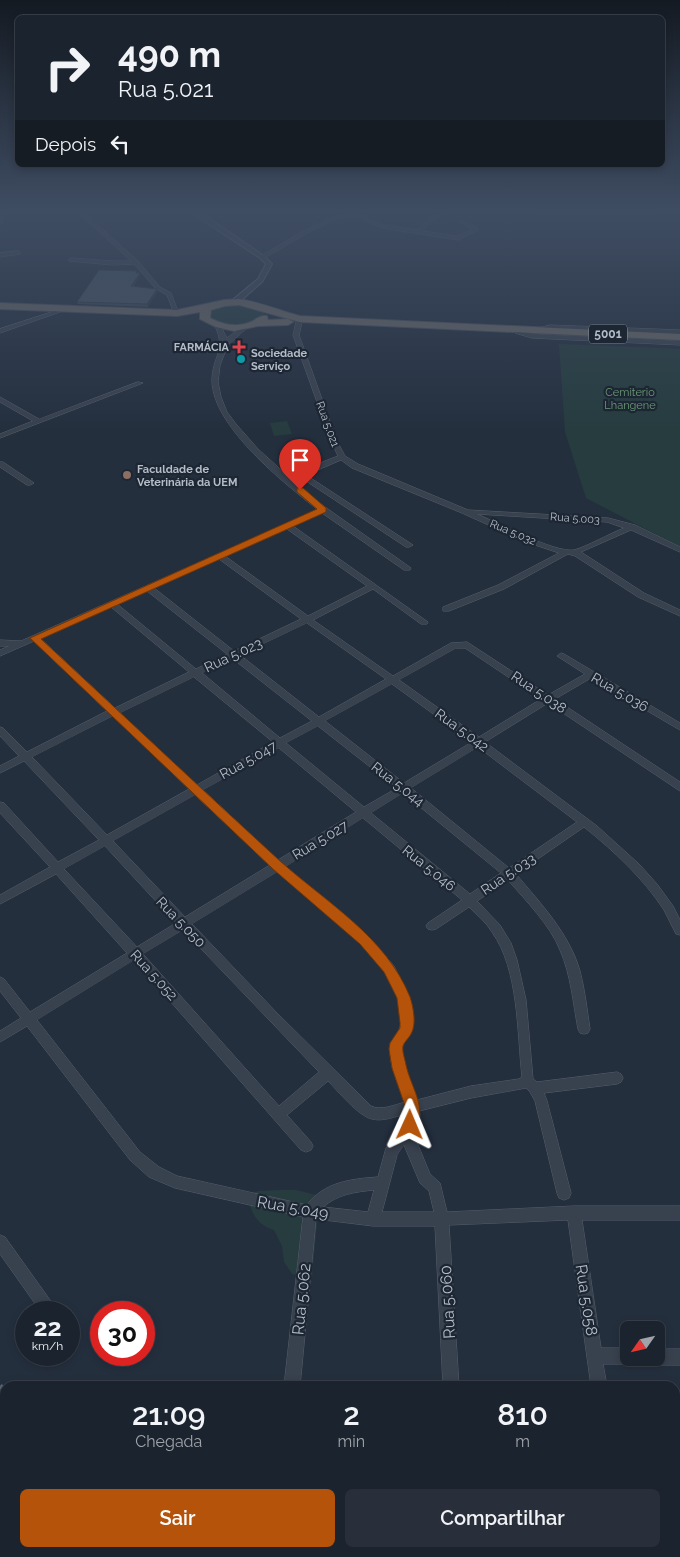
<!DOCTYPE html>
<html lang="pt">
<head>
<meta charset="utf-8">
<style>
	body { margin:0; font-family:Raleway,sans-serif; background:#282f3a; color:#f1f3f6; height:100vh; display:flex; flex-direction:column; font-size:19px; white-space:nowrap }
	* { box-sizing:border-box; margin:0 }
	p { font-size:16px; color:#a0a4aa }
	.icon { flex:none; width:28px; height:28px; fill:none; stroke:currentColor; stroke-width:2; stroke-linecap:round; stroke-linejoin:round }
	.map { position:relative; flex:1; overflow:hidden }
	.details { position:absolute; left:0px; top:1381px; width:680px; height:176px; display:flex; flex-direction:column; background:#1b232e; border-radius:15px 15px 0 0; box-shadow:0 2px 8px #0003,0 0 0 1px #39404a }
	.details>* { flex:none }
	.guide { position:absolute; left:15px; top:15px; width:650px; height:152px; border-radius:8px; box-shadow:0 2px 8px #0003,0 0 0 1px #39404a; background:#1b232e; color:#f1f3f6; overflow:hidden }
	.needle { width:32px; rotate:236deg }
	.fabs { position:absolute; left:620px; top:1321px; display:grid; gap:10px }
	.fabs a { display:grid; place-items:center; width:45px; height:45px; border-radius:8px; background:#1b232e; box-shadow:0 2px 8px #0003,0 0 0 1px #39404a; font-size:25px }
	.speed { position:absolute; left:15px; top:1301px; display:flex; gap:10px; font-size:25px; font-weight:700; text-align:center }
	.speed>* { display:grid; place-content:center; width:65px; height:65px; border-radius:50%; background:#1b232e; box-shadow:0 2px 8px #0003,0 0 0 1px #39404a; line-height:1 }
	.speed small { font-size:12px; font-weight:400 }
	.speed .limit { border:8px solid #d22; background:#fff; color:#111 }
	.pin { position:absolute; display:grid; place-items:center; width:42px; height:42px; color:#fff; margin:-51px -21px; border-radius:50% 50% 50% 0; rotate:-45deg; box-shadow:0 0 5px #0007 }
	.pin .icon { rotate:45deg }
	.me { position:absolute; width:55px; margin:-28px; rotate:1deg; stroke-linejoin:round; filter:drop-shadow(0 0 4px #0008) }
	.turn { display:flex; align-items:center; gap:18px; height:105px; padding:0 20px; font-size:22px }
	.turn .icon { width:65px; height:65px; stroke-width:2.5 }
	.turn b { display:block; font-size:35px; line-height:42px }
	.then { display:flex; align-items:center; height:48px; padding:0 20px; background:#0003; gap:10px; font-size:19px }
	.eta { display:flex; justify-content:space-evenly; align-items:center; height:85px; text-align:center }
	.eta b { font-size:30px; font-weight:600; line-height:35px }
	.action { display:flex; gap:10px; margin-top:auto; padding:10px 20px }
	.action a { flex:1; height:58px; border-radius:8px; background:#b45309; color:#fff; font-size:20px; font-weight:600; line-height:58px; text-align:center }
	.action a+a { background:#282f3a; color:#f1f3f6 }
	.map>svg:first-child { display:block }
</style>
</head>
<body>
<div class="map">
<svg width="680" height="1557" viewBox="0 0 680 1557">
	<rect width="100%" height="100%" fill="#242f3e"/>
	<!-- green -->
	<g fill="#263c3f">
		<polygon points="240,304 263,311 265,317 260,321 226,328 205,316 215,308"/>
		<polygon points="559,344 680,349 680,547 586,498 565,432"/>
		<polygon points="287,421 292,434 274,436 270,423"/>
		<path d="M280,1190H296L316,1195L318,1212L312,1278L292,1274L284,1262L282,1246L274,1230C256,1225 250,1211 248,1194L259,1191Z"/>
	</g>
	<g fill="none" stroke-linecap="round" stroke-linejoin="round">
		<defs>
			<g id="minor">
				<polygon points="1,212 5,212 2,224 0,225"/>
				<polygon points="81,212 85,212 89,217 138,261 160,287 171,293 179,314 174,313 167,295 156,289 134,264 113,265 69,261 68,260 71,258 113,261 131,261 85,219"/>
				<path d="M352,212H358L357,213L383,225L418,230C425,221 436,212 447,212L428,224L423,231L457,236L472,229L458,221L460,219L477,227L478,230L458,240L382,228L353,215L334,220L311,231L264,258L259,257L307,229L330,218Z"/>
				<polygon points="537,212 651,212 649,213 539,213"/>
				<polygon points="18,251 20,252 20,254 0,257 0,253"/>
				<polygon points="55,311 60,312 0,333 0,329"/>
				<path d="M299,320L302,322L299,335L337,441L345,456L358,464L468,510L608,518L635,525L680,547V552L631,530L581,552L644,593L680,610V616L638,597L575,556L568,554L504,589L449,611H443V607L498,585L559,553L526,542L462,513L352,468L341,460L306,475L413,545L409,547H406L300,477L293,478V474L297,472L338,456L331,441L293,335L296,322ZM477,514L607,522L624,528C611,533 586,547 574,550C555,553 498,523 477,514Z"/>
				<path d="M216,325H220L227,338L243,326L248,327L228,345L220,365L218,382L221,397L227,412L236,424L258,449L311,497L411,568L410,570H404L322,513L293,526L428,622L427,624H421L373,589L313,620L393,676L451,643L467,642L548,695L585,674L557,656L561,653L564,654L680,723V730L591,678L555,699L680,782V791L548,703L485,742L597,826L639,864L657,884L673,906L680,920V935L676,934C672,926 668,918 664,910C643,878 614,851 584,827L516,874C541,904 569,933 580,971C585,990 587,1010 590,1029L588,1033L584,1034L580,1033L578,1029C573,1003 571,975 560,950C550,925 526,901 508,880L477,901L500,925L511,943L517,960L526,1000L533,1079L537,1082L617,1072L621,1074L623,1078L621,1082L617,1084L544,1093L547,1101L571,1193L569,1198L564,1200L559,1198L557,1193L535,1101L530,1092L526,1088L471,1098L419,1111L420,1115L413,1133L430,1174L440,1183L447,1212L574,1206H680V1220H582L601,1348H629V1358H636L634,1361L629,1364H603L607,1386H591L568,1220L449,1225L459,1386H443L435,1226H373L316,1219L300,1386H284L303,1217L175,1188L149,1177L130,1160L27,1026L0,1042V1031L21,1018L0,991V977L4,979L30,1012L127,953L56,874L0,904V895L50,867L0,813V802L4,803L58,862L99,840L24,761L0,773V766L19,756L0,736V727L3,728L27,752L107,711L34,641L0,656V650L9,646H0V640L21,641L318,510C284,483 213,427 212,381C212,356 227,351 215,326ZM287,529L367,586L308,616L225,556ZM219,559L301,619L234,651L154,588ZM147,591L227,654L196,669L117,604ZM111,607L189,672L115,708L40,638ZM307,623L386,679L319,717L240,655ZM456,648H465L541,699L479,737L399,680ZM233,659L312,721L280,738L202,673ZM194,677L273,742L197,785L120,713ZM392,684L472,742L404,783L325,721ZM113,716L189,789L107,835L32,757ZM318,726L397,788L364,807L286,743ZM478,747L577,822L509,868L411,788ZM279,748L356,812L278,860L203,790ZM403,793L501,873L470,894L371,813ZM195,795L270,865L185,917L113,841ZM363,818L462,900L428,923L426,926L428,929L432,930L436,929L469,907C477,915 486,922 492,932C519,970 517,1032 522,1077L519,1079L471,1086L417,1100L405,1068L402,1049L403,1044L412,1029L413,1023L410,998L394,966L369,937L285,867ZM105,846L176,923L137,947L64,869ZM277,872C309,900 391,958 398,1001C400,1008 403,1020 400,1027C398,1034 391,1039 390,1047C389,1066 399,1086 405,1102C395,1105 380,1111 371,1106L277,1013L192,924ZM183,930L319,1072L279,1106L143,954ZM134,960L301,1150L306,1152L311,1150L313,1146L311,1142L287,1115L328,1081C338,1091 358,1116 372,1119C383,1122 396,1116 406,1114L401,1129L386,1148L378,1177C351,1179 324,1182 307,1205L177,1176L159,1167L140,1152L37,1020ZM404,1145L420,1183L429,1191L434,1212H382L397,1155ZM374,1190L368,1212L323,1207C338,1194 355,1192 374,1190Z"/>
				<polygon points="550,325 680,330 680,334 550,329 536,332 533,330"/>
				<polygon points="517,330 532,334 680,341 680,345 532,338 515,333 514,332"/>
				<polygon points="138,382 143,383 0,438 0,434 33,421 0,402 0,397 39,419"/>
				<polygon points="0,462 3,462 34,483 30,485 27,485 0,467"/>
				<polygon points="0,1235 5,1237 55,1307 57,1312 41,1312 0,1254"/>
				<polygon points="656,1349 680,1349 680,1365 656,1365 651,1362 649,1358 656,1358"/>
				<polygon points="5,1487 5,1508 0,1510 0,1489"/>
				<polygon points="680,1542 680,1557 669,1557 667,1552 675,1552 675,1543"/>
				<polygon points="43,1552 63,1552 65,1557 45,1557"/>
				<polygon points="614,1552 631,1552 632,1557 614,1557"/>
			</g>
			<polygon id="tertiary" points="190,212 197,212 207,217 264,256 272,264 262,282 237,304 230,302 258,279 266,264 260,258"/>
			<path id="trunk" d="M239,299C260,302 280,311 300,316L680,334V340L300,322L239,305L225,306L211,310L210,318C223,325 239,328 253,321C258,318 261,315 267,316L268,320L288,319L293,322L288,325L258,326L234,331L216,327L200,319V312L177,316L0,309V303L177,310L224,300Z"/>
		</defs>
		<!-- minor casing -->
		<use href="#minor" stroke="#565f6c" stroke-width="1"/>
		<!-- tertiary casing -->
		<use href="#tertiary" stroke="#565f6c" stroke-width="2"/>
		<!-- trunk casing -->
		<use href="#trunk" stroke="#434c59" stroke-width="2"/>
		<!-- minor -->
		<use href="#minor" fill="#38414e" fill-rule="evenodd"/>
		<!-- tertiary -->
		<use href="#tertiary" fill="#38414e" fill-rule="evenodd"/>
		<!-- trunk -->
		<use href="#trunk" fill="#656462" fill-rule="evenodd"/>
		<!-- rail -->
		<g stroke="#5a6575" stroke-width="5" stroke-dasharray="8 8" stroke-linecap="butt">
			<polyline points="0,1386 5,1390"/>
			<polyline points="208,1552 214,1557"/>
		</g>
	</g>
	<!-- wall -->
	<polygon fill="#3b4654" points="137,271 137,273 140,275 133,287 157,292 148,307 78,304 77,302"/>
	<!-- shaded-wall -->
	<g fill="#303945">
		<polygon points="140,273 140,275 132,289 131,286"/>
		<polygon points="157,289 157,292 148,307 147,304"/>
	</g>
	<!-- building -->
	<polygon fill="#455162" stroke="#303945" points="99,270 137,271 136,273 140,273 131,286 157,289 147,304 77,302"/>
	<!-- sky -->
	<linearGradient id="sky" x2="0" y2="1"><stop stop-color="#141a22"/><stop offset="0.49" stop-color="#3f4d63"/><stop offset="1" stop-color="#3f4d63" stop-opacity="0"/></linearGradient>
	<rect width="680" height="430" fill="url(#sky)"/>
	<!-- route -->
	<path fill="#b45309" stroke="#753606" d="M297,488H303L326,508V512L41,639C121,713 200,788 280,861C327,903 386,937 410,997C413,1006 417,1024 411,1034C409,1038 404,1042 403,1046C402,1052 405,1059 406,1065C411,1088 427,1106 416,1130L410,1132L405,1130L403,1125L406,1115L405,1106L392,1068L389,1049L390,1043L400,1028V1023L397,998L384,972L360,944L273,869L30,638L317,509L297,492Z"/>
	<!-- markers -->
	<path fill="#e0444e" stroke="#1d2633" stroke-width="2" d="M236.5 339.5h5v5h5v5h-5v5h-5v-5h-5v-5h5z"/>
	<circle fill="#0f9aa8" stroke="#1d2633" stroke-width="2" cx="241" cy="359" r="5"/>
	<circle fill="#8d6e63" stroke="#1d2633" stroke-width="2" cx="127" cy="475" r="5"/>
	<g text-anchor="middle" stroke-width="4.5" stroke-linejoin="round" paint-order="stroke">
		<!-- far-poi labels -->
		<g font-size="11" font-weight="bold" fill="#b4bcc9" stroke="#1d2633" text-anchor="start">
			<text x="229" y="351" text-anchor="end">FARMÁCIA</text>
			<text x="251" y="357">Sociedade<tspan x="251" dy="13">Serviço</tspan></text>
			<text x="137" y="473">Faculdade de<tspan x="137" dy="13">Veterinária da UEM</tspan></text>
		</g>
		<!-- far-park labels -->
		<g font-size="11" fill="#6b9a76" stroke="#1d2633">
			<text x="630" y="396">Cemiterio<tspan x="630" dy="13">Lhangene</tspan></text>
		</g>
		<!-- far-street labels -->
		<g font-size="11" fill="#b4bcc9" stroke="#1d2633">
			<text transform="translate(328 424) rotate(70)" y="4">Rua 5.021</text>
			<text transform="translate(575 518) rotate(4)" y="4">Rua 5.003</text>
			<text transform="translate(513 532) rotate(23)" y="4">Rua 5.032</text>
		</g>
		<!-- shield labels -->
		<rect fill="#1d2633" stroke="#878f9c" stroke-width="1" x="589" y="324.5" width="38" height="19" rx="4"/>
		<g font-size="12" font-weight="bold" fill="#b4bcc9">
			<text x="608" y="338">5001</text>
		</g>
		<!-- street labels -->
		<g font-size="14" fill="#b4bcc9" stroke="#1d2633">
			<text transform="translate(233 655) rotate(-25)" y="5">Rua 5.023</text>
			<text transform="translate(539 692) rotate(34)" y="5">Rua 5.038</text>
			<text transform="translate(620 692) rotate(30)" y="5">Rua 5.036</text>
			<text transform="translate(462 730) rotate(36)" y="5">Rua 5.042</text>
			<text transform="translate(248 760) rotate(-29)" y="5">Rua 5.047</text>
			<text transform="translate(398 784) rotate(38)" y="5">Rua 5.044</text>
			<text transform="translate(320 840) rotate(-31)" y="5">Rua 5.027</text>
			<text transform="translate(429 868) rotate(39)" y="5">Rua 5.046</text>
			<text transform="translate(508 874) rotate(-34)" y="5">Rua 5.033</text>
			<text transform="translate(181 922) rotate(46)" y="5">Rua 5.050</text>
			<text transform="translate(154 975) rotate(48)" y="5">Rua 5.052</text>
		</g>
		<!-- near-street labels -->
		<g font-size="16" fill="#b4bcc9" stroke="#1d2633">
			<text transform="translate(293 1207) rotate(10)" y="6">Rua 5.049</text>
			<text transform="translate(301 1299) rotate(-84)" y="6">Rua 5.062</text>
			<text transform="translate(587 1300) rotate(81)" y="6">Rua 5.058</text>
			<text transform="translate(447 1302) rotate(-93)" y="6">Rua 5.060</text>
		</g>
	</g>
</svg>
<div class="fabs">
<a><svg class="needle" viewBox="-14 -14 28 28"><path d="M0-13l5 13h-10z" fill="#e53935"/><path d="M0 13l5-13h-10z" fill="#a0a4aa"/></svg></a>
</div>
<div class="speed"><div>22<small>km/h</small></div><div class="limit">30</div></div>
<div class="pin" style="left:300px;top:490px;background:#d93025"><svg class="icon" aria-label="arrive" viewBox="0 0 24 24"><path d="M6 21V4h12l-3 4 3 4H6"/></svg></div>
<svg class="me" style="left:410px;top:1125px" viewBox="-20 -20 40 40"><path d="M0-17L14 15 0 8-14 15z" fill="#b45309" stroke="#fff" stroke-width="4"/></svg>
<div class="guide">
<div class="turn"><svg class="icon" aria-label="right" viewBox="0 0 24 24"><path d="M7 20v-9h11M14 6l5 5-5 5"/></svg><div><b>490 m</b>Rua 5.021</div></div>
<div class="then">Depois<svg class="icon" aria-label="left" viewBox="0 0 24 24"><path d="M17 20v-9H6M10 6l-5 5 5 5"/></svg></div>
</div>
<section class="details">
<div class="eta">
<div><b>21:09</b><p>Chegada</p></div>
<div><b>2</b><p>min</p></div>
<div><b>810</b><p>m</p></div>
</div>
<div class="action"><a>Sair</a><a>Compartilhar</a></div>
</section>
</div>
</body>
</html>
